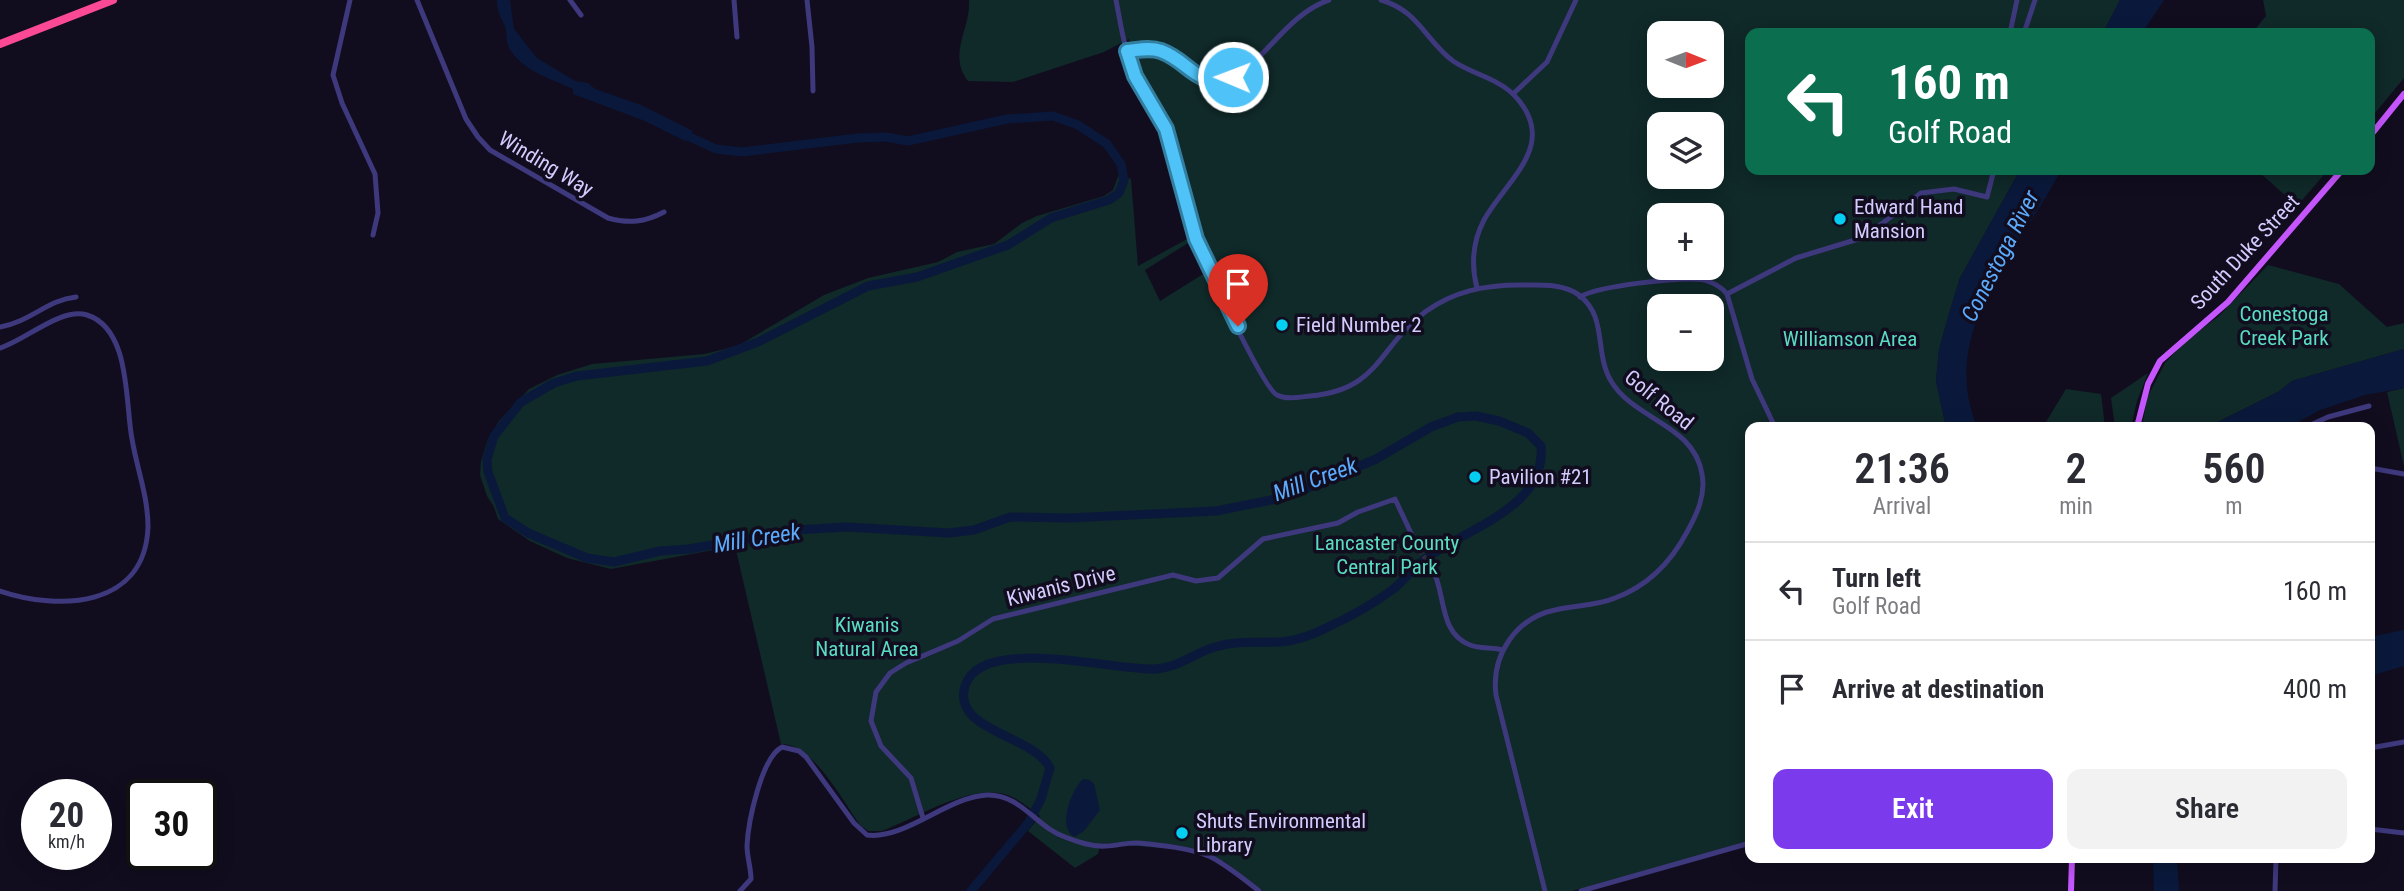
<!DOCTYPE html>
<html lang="en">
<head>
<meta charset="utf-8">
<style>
	body { margin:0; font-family:"Roboto Condensed",sans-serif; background:#f2f2f3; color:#2b2b33; height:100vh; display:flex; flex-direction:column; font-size:26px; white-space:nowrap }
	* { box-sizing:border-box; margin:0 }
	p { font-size:23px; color:#7c7c81 }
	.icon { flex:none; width:38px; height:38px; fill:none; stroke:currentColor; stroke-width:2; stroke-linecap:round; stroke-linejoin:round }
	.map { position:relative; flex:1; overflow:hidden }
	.details { position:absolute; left:1745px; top:422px; width:630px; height:441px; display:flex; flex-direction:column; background:#fff; border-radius:14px; box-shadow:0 4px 18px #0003 }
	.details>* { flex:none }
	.hud { position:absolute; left:1745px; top:28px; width:630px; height:147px; border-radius:14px; box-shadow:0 4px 18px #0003; background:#0b6e4f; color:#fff; overflow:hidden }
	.needle { width:46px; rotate:91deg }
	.controls { position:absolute; left:1647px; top:21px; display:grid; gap:14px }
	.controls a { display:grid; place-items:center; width:77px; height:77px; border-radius:14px; background:#fff; box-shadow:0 4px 18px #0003; font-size:35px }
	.speed { position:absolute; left:21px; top:779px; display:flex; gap:14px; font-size:35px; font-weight:700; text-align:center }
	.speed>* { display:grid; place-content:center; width:91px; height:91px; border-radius:50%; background:#fff; box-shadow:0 4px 18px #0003; line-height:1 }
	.speed small { font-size:18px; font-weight:400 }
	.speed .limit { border:4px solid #111; border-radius:10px; background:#fff; color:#111 }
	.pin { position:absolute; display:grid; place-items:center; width:60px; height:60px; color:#fff; margin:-72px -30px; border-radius:50% 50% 50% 0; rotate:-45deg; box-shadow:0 0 7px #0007 }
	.pin .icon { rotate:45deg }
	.me { position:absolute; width:77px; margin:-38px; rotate:271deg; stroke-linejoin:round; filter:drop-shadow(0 0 5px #0008) }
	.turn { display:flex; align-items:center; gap:24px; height:147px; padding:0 28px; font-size:32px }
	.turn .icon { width:91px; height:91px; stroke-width:2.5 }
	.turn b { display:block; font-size:49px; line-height:60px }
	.eta { display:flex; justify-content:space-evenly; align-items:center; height:119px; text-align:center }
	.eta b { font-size:42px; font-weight:600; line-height:49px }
	.cta { display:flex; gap:14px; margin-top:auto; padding:14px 28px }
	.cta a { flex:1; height:80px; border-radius:14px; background:#7c3aed; color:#fff; font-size:28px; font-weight:600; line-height:80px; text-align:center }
	.cta a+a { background:#f2f2f3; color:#2b2b33 }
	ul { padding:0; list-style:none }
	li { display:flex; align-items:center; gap:21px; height:98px; padding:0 28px; border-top:2px solid #e1e1e2 }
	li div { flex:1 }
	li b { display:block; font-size:26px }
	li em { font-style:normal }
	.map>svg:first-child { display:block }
</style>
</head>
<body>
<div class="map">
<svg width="2404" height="891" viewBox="0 0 2404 891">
	<rect width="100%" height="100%" fill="#110d1f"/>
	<!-- green -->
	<g fill="#102929" fill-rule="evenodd">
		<path d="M969,0H2120L2103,33H1750V170H2020L1960,278L1948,317L1939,350L1936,381L1946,427H1750V842L1572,891H1263L1225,862L1198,851L1101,843L1098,854L1075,868L1028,831L1040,816C1029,809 1020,799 1007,795C970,783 917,818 882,831H868L860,825C843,801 812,743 781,744L735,546L611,569L567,558L530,541L498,519L494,507L487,496L480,475L481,461L488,439L499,421L529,389L557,375L592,364L704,354L725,349L741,344L824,295L868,278L938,262L957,252L994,244L1022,223L1037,216L1104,196L1113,190L1119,174L1131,179L1138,266L1198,233L1172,136L1137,72L1129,39L1104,52L1013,82L968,81C947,54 971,29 969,0ZM1659,33H1712V86H1659ZM1659,124H1712V177H1659ZM1659,215H1712V268H1659ZM1193,240L1208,271L1160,301L1145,270ZM1659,306H1712V359H1659Z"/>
		<polygon points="2263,0 2404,0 2404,78 2370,119 2370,33 2252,33 2266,16"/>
		<polygon points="2257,170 2328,170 2297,206"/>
		<polygon points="2268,265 2339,284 2387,327 2404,323 2404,349 2292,381 2278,392 2208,427 2142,427 2147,398 2165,363 2187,340 2219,316"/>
		<polygon points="2148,373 2137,401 2131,427 2115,427 2111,398"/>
		<polygon points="2404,388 2404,466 2387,392"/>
		<polygon points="2066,389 2101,394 2105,427 2043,427"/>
	</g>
	<!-- water -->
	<g fill="#0a193b">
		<path d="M497,0H510L514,29L537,58L575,81L588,83L595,89L641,105L693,131L685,141L645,121L573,94V89C549,78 523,71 509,48C506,42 507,33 505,26C501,18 496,9 497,0Z"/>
		<polygon points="2120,0 2164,0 2142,33 2103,33"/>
		<path d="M2020,170H2061C2020,250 1937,330 1977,427H1946L1936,381L1939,350L1948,317L1960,278Z"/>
		<polygon points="2404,349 2404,388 2365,395 2320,410 2289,427 2208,427 2278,392 2292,381"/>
		<polygon points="2404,630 2404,666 2370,676 2370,637"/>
		<path d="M1083,779L1090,780L1094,784L1100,810L1084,831L1074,837C1057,826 1071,791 1083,779Z"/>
		<polygon points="2153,858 2177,858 2179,891 2154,891"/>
	</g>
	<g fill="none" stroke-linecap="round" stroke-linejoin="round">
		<!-- river -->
		<path stroke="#0a193b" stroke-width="9" d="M679,132L716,149L742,152L858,138L886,137L908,141L1007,119L1053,116L1078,125L1107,144L1121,164L1124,180L1119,193L1109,200L1051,218L1008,245L917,277L868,286L758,342L707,361L577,376L554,383L521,402L494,436L487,459L488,472L505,518L528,533L587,558L614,562L660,551L689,549L795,530L847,527L949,533L974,530L1010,517L1068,518L1216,511L1276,499L1313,486L1376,459L1431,427L1458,417L1476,416L1499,421L1528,433L1541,446C1547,511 1458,530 1419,564C1409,572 1402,583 1392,590C1373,604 1350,617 1328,627C1312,635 1295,642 1277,642C1254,643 1238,640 1215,647C1194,653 1178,668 1155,669C1114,671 981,634 965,686C951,731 1034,735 1050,768L1041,799L1029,822L971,891"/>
		<!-- minor-tunnel -->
		<polyline stroke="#2e2a40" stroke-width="5" stroke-dasharray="5 2.5" stroke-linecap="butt" points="1419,550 1432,568"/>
		<!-- minor -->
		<g stroke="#3e387d" stroke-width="5">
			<polyline points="350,0 333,75 342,103 375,174 378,213 373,235"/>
			<path d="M417,0L466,119L478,137L490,150L608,218C629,224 645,222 664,212"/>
			<polyline points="570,0 581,15"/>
			<polyline points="734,0 737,37"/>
			<polyline points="807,0 812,47 813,91"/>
			<path d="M1116,0C1121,26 1125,54 1136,78C1144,97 1159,111 1166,130C1180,163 1183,201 1194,234C1201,255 1264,390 1277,395C1286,400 1300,397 1310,396C1380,390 1378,347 1425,312C1454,291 1485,285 1520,285C1539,285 1563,283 1579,295C1608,317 1594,353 1611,381C1634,420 1694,424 1702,474C1706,495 1697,514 1687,532C1671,562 1648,586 1615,598C1596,606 1575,605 1555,610C1516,618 1491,655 1496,695L1545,891"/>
			<path d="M1381,0C1419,11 1425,40 1453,61C1472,74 1497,78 1514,95C1561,144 1506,180 1484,220C1473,241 1471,265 1477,288"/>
			<polyline points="2010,33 2017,0"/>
			<polyline points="2024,33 2035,0"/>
			<path d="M1127,51C1138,50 1149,47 1160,50C1183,58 1194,84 1222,80C1258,75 1283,15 1329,0"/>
			<polyline points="1513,94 1547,62 1576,0"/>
			<path d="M1580,297C1597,286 1684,276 1704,280C1713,283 1721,286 1727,294"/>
			<path d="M0,327C32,321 47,300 76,297"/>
			<path d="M0,348C26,340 61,307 87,315C131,329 125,403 132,439C137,469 148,496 148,527C145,608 59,611 0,591"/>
			<polyline points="1775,427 1752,379 1727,294 1796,258 1865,237 1921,193 1954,189 1987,197 1994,170"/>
			<polyline points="2306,427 2328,417 2369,406"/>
			<polyline points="2370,468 2404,474"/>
			<path d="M1432,568C1446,592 1438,633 1470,645C1480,649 1492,647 1503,650"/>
			<polyline points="2370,748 2404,742"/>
			<polyline points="923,818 911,778 881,746 871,721 876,692 890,673 906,663 958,641 993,619 1173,575 1196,581 1218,578 1263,539 1338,523 1358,512 1395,499 1419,550"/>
			<polyline points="2370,829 2404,833"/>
			<path d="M740,891L751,879C751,868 747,857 747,846C748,823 761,758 782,747L799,751L806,757L854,823L867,835C905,840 947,797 987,795C1021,794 1036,827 1065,837C1078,842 1092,847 1106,846C1117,846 1127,842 1138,843C1160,845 1191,848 1211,857C1228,866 1244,879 1259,891"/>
			<polyline points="1581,891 1750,843"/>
			<polyline points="2275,891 2276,858"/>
		</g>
		<!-- major -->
		<g stroke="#c555fc" stroke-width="6">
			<polyline points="2370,136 2404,94"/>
			<polyline points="2137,427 2148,384 2160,361 2228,302 2342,170"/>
			<polyline points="2071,891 2072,858"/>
		</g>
		<!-- highway -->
		<polyline stroke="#fc4996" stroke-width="8" points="0,44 113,0"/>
	</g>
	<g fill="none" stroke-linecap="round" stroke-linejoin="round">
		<defs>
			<path id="route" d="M1233,77C1194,88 1191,62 1161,51C1150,47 1138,50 1127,51L1135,76L1166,129L1196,239L1238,326"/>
		</defs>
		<!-- route casing -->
		<use href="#route" stroke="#337fa1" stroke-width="18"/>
		<!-- route -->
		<use href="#route" stroke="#4fc3f7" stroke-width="12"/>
	</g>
	<!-- markers -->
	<g fill="#04cff2" stroke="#110d1f" stroke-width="2.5">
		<circle cx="1840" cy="219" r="7"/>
		<circle cx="1282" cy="325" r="7"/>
		<circle cx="1475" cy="477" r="7"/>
		<circle cx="1182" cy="833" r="7"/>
	</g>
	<g text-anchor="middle" stroke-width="7" stroke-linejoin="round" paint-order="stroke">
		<!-- street labels -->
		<g font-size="21" fill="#d4ccfe" stroke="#110d1f">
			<text transform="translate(546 164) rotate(31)" y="7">Winding Way</text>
			<text transform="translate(2245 252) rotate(-47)" y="7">South Duke Street</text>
			<text transform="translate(1659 400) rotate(39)" y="7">Golf Road</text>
			<text transform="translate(1061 586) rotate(-14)" y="7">Kiwanis Drive</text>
		</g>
		<!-- poi labels -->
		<g font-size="21" fill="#d4ccfe" stroke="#110d1f" text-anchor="start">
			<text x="1854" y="214">Edward Hand<tspan x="1854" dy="24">Mansion</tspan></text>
			<text x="1296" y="332">Field Number 2</text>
			<text x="1489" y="484">Pavilion #21</text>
			<text x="1196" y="828">Shuts Environmental<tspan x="1196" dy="24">Library</tspan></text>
		</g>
		<!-- park labels -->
		<g font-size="21" fill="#5adcc2" stroke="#110d1f">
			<text x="2284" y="321">Conestoga<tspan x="2284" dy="24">Creek Park</tspan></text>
			<text x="1850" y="346">Williamson Area</text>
			<text x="1387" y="550">Lancaster County<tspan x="1387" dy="24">Central Park</tspan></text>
			<text x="867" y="632">Kiwanis<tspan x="867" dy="24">Natural Area</tspan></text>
		</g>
		<!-- water labels -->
		<g font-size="23" font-style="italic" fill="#5caafc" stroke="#110d1f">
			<text transform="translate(2000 256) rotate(-63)" y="8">Conestoga River</text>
			<text transform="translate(1315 479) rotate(-20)" y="8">Mill Creek</text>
			<text transform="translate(757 538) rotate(-9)" y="8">Mill Creek</text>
		</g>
	</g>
</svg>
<div class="controls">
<a><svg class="needle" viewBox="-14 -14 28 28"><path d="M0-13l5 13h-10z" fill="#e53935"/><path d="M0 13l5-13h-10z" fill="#7c7c81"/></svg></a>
<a><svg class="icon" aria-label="layers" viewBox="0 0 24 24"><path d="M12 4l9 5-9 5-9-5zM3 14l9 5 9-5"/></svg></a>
<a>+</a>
<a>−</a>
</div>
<div class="speed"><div>20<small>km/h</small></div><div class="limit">30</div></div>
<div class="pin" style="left:1238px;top:326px;background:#d93025"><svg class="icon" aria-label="arrive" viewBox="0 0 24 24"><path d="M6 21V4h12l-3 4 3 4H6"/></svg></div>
<svg class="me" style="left:1233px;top:77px" viewBox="-20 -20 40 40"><circle r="17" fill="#4fc3f7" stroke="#fff" stroke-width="3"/><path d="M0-11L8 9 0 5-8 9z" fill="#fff"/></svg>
<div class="hud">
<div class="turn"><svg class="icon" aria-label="left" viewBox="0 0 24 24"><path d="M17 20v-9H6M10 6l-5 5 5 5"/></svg><div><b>160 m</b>Golf Road</div></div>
</div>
<section class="details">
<div class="eta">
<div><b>21:36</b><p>Arrival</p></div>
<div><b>2</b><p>min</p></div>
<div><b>560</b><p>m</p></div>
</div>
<ul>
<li><svg class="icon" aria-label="left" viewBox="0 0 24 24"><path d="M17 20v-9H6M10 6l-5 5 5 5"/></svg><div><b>Turn left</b><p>Golf Road</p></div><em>160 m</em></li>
<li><svg class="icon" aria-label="arrive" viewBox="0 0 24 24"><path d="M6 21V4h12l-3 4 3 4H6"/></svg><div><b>Arrive at destination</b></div><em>400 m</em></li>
</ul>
<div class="cta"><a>Exit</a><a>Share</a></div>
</section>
</div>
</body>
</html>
